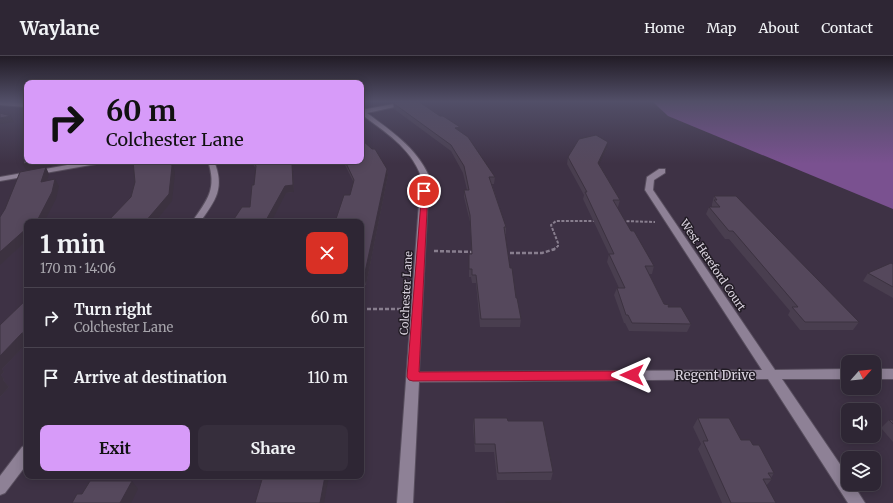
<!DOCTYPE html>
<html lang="en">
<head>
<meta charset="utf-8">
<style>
	body { margin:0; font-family:Merriweather,serif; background:#362e3c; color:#f1f3f6; height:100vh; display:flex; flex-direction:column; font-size:15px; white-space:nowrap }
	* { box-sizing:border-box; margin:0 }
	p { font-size:13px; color:#a7a5ac }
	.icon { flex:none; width:22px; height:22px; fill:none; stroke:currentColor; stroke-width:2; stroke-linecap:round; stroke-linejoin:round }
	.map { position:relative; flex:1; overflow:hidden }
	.sheet { position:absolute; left:24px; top:163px; width:340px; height:260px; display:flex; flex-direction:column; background:#2e2634; border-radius:8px; box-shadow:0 2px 10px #0003,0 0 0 1px #49434f }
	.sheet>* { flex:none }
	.top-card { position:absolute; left:24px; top:24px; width:340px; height:84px; border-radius:8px; box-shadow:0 2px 10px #0003,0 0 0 1px #49434f; background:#d79bf9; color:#111; overflow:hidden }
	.needle { width:26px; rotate:63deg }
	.controls { position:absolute; left:841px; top:299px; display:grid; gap:8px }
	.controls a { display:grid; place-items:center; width:40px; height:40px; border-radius:8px; background:#2e2634; box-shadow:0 2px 10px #0003,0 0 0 1px #49434f; font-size:20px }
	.pin { position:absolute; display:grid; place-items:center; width:34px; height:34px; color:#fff; margin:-17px; border:2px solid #fff; border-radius:50%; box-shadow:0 1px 4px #0007 }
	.me { position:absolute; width:44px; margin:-22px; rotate:270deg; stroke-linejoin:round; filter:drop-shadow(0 0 3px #0008) }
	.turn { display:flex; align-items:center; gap:14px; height:84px; padding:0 16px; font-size:18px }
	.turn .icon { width:52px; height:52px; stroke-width:2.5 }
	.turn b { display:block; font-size:28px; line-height:34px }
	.round { display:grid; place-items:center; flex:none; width:42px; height:42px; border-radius:8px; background:#362e3c }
	.headline { display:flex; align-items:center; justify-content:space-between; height:68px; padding:0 16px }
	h1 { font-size:24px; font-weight:700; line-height:30px }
	.button { display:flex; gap:8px; margin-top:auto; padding:8px 16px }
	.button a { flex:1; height:46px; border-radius:8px; background:#d79bf9; color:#111; font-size:16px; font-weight:700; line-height:46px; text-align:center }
	.button a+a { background:#362e3c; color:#f1f3f6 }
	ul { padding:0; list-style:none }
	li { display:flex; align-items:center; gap:12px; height:60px; padding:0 16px; border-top:1px solid #49434f }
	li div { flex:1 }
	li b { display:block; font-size:15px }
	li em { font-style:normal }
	header { display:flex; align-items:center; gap:24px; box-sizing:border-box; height:56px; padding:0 20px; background:#2e2634; border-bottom:1px solid #49434f }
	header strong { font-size:19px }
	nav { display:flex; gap:22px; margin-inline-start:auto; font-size:14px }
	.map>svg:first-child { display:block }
</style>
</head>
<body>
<header>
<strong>Waylane</strong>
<nav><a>Home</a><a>Map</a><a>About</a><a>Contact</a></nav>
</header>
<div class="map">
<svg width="893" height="447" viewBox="0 0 893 447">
	<rect width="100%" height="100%" fill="#3e3245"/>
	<!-- forest -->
	<polygon fill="#7a5190" points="652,45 888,45 893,47 893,153 668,60"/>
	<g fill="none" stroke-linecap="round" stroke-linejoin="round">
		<defs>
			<g id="minor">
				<polygon points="0,45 27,47 27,51 0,49"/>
				<path d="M410,45H422L367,57C391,75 416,91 429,120L419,316L762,314L645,134L647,121L659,113H665V117L654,124L653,134L775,314L848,313V323H782L848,420V428H853L865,447H848L768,323L419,326L413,447H397L421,120C410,91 385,76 361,58V54Z"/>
				<polygon points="90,105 105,105 102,107 0,125 0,121"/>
				<path d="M208,105H214C225,132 216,144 200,166H192C208,143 217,133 208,105Z"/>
				<rect x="874" y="313" width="19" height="10"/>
				<polygon points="27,389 27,408 5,437 0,439 0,420 22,391"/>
			</g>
		</defs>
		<!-- minor casing -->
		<use href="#minor" stroke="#584e5e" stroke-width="2"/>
		<!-- path-far1 -->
		<g stroke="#887e8e" stroke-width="2" stroke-dasharray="3 1.5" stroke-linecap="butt">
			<polyline points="622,165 655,166"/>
			<polyline points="553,194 558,190 558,187 551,169 556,165 595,165"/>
		</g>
		<!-- path -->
		<g stroke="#887e8e" stroke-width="2.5" stroke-dasharray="4 2" stroke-linecap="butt">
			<polyline points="434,195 473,196"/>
			<polyline points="504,197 542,197 555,193"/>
			<polyline points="361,253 403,253"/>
		</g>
		<!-- minor -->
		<use href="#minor" fill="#8e8196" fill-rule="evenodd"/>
	</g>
	<!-- wall -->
	<g fill="#493e4f">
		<polygon points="393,47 460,75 495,121 494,128 492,128 506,171 506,178 505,178 510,212 516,242 521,263 520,271 480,271 476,227 472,227 471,221 469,221 469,198 472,198 470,166 464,141 464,134 467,134 463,117 451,95 394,53"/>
		<polygon points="607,92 599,108 620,144 618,151 617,151 631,175 654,210 652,218 649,218 664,248 691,268 687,276 629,275 625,267 624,267 614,239 617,232 619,232 607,206 609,198 583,143 584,139 567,108 568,101"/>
		<polygon points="251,105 290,105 292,108 293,115 294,136 286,137 254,129 256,113"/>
		<polygon points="343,105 361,105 387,113 388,119 366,229 361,229 361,166 350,139 354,127"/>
		<polygon points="714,140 859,266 853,274 800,274 788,259 790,255 729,183 725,183 706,158 709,151 712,151 712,148"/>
		<polygon points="893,208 893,242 863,225 868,217"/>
		<polygon points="27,243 27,287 2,313 4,316 1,319 4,323 3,324 9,331 0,341 0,269"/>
		<polygon points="474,362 508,365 553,416 551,424 497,424 494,396 475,396 473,370"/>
		<polygon points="698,362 741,384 753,389 774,417 771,422 772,423 766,430 776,447 722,447 698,393 701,388 693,371"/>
		<polygon points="889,364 893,364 893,386 881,372"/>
	</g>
	<!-- shaded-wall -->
	<g fill="#3c3240">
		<polygon points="387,45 401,45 387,48"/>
		<polygon points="11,60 14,66 0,68 0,62"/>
		<polygon points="460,71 460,77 455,72"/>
		<polygon points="608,86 607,92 597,113 598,107"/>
		<polygon points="41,105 53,105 52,110 46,111 49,118 45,133 27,115 23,108"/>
		<polygon points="171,105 172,105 175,117 172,145 155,166 145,166"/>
		<polygon points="292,108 293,115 294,136 286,137 271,166 265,166"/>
		<polygon points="387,113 388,119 366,229 364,221"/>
		<polygon points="55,123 59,130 56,143 44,166 34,166"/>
		<polygon points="27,172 27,184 0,209 0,196"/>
		<polygon points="22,277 27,283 27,287 2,313 4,316 1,319 4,323 3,324 9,331 0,341 0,300"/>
		<polygon points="325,420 329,420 324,447 320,447"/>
		<polygon points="132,425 138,433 131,447 120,447"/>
	</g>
	<!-- building -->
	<g fill="#55485c" stroke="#3c3240">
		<polygon points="402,45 418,45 440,60 443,60 460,71 455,72 468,81 495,121 489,121 506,171 504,171 510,212 512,212 516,242 517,242 521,263 481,263 476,219 472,219 472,213 469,213 469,198 472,198 470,159 464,134 469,134 464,110 451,89 393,47"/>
		<polygon points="0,57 11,60 0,62"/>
		<polygon points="596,79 608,86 598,107 620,144 613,144 631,175 634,175 654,210 645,210 664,248 669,249 668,251 681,251 691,268 632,267 628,259 626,259 617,232 625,232 609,198 614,198 585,136 587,136 568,101 579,83"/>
		<polygon points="361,83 372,93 375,93 387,113 364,221 361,221 361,166 335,166 344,139 350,139 354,124 345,105 361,105"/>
		<polygon points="27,97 27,105 41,105 23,108"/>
		<polygon points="133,105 171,105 172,110 169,138 145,166 107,166 131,141 135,126"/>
		<polygon points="253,105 290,105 292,108 293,129 285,130 265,166 232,166 242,151 250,151 252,129 254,129 256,110"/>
		<polygon points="46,111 41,126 55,123 52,136 38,163 34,166 27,166 27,172 0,196 0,161 5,153 20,116"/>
		<polygon points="714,140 736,140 859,266 805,266 792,251 798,251 733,175 729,175 709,151 720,151 714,144 717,144"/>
		<polygon points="891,207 893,208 893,231 868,217"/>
		<polygon points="27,243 27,277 22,277 0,300 0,269"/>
		<polygon points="474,362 507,362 508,365 543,365 553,416 498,417 495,388 475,388"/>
		<polygon points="698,362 729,362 741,384 750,384 753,389 759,389 774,417 768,417 772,423 763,423 776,447 731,447 703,385 708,385"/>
		<polygon points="889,364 893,364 893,368"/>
		<polygon points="263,420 325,420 320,447 255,447"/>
		<polygon points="90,425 132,425 120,447 72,447 77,438 82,438"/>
		<rect x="506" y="446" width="55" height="1"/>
	</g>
	<!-- sky -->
	<linearGradient id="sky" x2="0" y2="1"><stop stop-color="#221c26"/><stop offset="0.42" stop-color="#524f68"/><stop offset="1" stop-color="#524f68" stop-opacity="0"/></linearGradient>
	<rect width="893" height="108" fill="url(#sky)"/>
	<!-- route -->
	<polygon fill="#e11d48" stroke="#92132f" points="422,133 428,135 419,316 632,315 636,316 638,319 636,322 632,324 413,325 409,324 407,321"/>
	<g text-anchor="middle" stroke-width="3" stroke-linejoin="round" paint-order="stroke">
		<!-- street labels -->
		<g font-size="11" fill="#dbd4e0" stroke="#221c25">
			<text transform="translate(713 209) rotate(56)" y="4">West Hereford Court</text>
			<text transform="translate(406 237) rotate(-87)" y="4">Colchester Lane</text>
		</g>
		<!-- near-street labels -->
		<g font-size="13" fill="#dbd4e0" stroke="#221c25">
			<text x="715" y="324">Regent Drive</text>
		</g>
	</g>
</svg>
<div class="controls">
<a><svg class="needle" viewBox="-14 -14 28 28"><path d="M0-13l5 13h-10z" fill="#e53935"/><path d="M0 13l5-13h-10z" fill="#a7a5ac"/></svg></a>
<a><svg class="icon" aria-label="sound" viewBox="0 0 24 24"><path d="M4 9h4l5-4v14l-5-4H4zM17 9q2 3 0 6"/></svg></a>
<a><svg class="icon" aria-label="layers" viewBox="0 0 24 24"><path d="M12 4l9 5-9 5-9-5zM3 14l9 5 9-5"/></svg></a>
</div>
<div class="pin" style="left:424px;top:135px;background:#d93025"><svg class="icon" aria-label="arrive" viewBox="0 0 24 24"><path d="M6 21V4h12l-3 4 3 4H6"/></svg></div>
<svg class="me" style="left:632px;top:319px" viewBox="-20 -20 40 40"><path d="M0-17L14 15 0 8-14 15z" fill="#e11d48" stroke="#fff" stroke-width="4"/></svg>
<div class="top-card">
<div class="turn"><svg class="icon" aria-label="right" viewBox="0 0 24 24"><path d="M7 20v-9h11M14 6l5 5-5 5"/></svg><div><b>60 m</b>Colchester Lane</div></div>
</div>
<section class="sheet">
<div class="headline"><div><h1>1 min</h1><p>170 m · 14:06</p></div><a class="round" style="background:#d93025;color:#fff"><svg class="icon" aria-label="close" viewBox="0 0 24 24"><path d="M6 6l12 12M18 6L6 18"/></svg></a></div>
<ul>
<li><svg class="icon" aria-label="right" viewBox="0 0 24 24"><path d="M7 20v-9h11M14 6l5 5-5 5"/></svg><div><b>Turn right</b><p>Colchester Lane</p></div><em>60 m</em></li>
<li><svg class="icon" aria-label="arrive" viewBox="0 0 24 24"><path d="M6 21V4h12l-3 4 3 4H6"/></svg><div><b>Arrive at destination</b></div><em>110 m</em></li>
</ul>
<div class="button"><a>Exit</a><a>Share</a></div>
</section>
</div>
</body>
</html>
